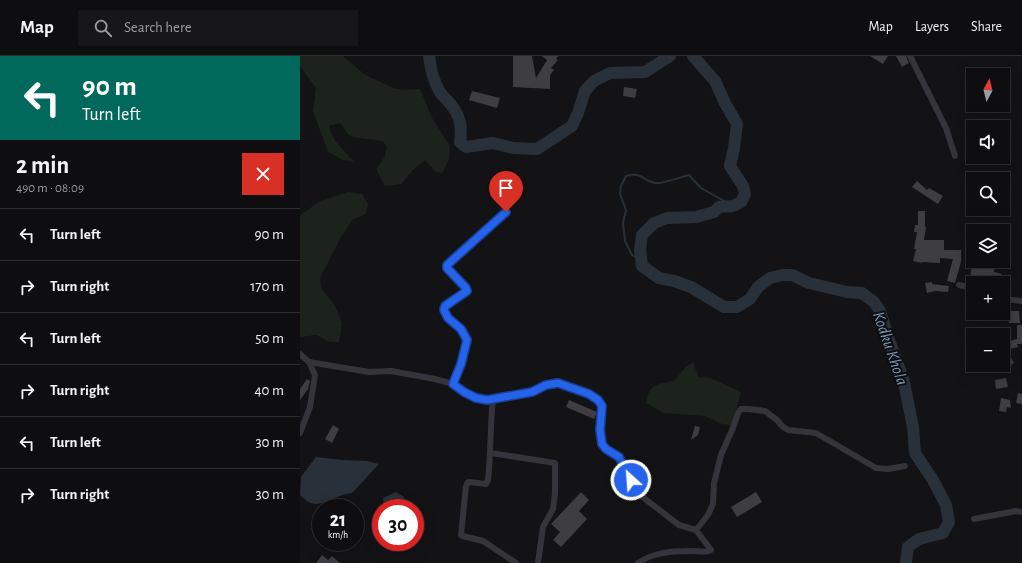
<!DOCTYPE html>
<html lang="en">
<head>
<meta charset="utf-8">
<style>
	body { margin:0; font-family:"Alegreya Sans",sans-serif; background:#171719; color:#f1f3f6; height:100vh; display:flex; flex-direction:column; font-size:15px; white-space:nowrap }
	* { box-sizing:border-box; margin:0 }
	p { font-size:13px; color:#9b9c9f }
	.icon { flex:none; width:22px; height:22px; fill:none; stroke:currentColor; stroke-width:2; stroke-linecap:round; stroke-linejoin:round }
	.map { position:relative; flex:1; overflow:hidden }
	.side { display:flex; flex-direction:column; background:#0e0e10; width:300px }
	.side>* { flex:none }
	.hud { background:#00695c; color:#fff; overflow:hidden }
	.needle { width:26px; rotate:7deg }
	.fabs { position:absolute; left:666px; top:12px; display:grid; gap:8px }
	.fabs a { display:grid; place-items:center; width:44px; height:44px; border-radius:0px; background:#0e0e10; box-shadow:0 4px 16px #0002,0 0 0 1px #2e2e30; font-size:20px }
	.speed { position:absolute; left:12px; top:443px; display:flex; gap:8px; font-size:20px; font-weight:700; text-align:center }
	.speed>* { display:grid; place-content:center; width:52px; height:52px; border-radius:50%; background:#0e0e10; box-shadow:0 4px 16px #0002,0 0 0 1px #2e2e30; line-height:1 }
	.speed small { font-size:10px; font-weight:400 }
	.speed .limit { border:6px solid #d22; background:#fff; color:#111 }
	.pin { position:absolute; display:grid; place-items:center; width:34px; height:34px; color:#fff; margin:-41px -17px; border-radius:50% 50% 50% 0; rotate:-45deg; box-shadow:0 0 4px #0007 }
	.pin .icon { rotate:45deg }
	.me { position:absolute; width:44px; margin:-22px; rotate:334deg; stroke-linejoin:round; filter:drop-shadow(0 0 3px #0008) }
	.turn { display:flex; align-items:center; gap:14px; height:84px; padding:0 16px; font-size:18px }
	.turn .icon { width:52px; height:52px; stroke-width:2.5 }
	.turn b { display:block; font-size:28px; line-height:34px }
	.round { display:grid; place-items:center; flex:none; width:42px; height:42px; border-radius:0px; background:#171719 }
	.head { display:flex; align-items:center; justify-content:space-between; height:68px; padding:0 16px }
	h1 { font-size:24px; font-weight:700; line-height:30px }
	ul { padding:0; list-style:none }
	li { display:flex; align-items:center; gap:12px; height:52px; padding:0 16px; border-top:1px solid #2e2e30 }
	li div { flex:1 }
	li b { display:block; font-size:15px }
	li em { font-style:normal }
	header { display:flex; align-items:center; gap:24px; box-sizing:border-box; height:56px; padding:0 20px; background:#0e0e10; border-bottom:1px solid #2e2e30 }
	header strong { font-size:19px }
	nav { display:flex; gap:22px; margin-inline-start:auto; font-size:14px }
	.search { width:280px; height:36px; background:#171719; display:flex; align-items:center; gap:10px; box-sizing:border-box; padding:0 14px; border-radius:0px; color:#9b9c9f; font-size:15px }
	main { display:flex; flex:1; min-height:0 }
	.map>svg:first-child { display:block }
</style>
</head>
<body>
<header>
<strong>Map</strong>
<div class="search"><svg class="icon" aria-label="search" viewBox="0 0 24 24"><circle cx="10" cy="10" r="6"/><path d="M15 15l6 6"/></svg>Search here</div>
<nav><a>Map</a><a>Layers</a><a>Share</a></nav>
</header>
<main>
<section class="side">
<div class="hud">
<div class="turn"><svg class="icon" aria-label="left" viewBox="0 0 24 24"><path d="M17 20v-9H6M10 6l-5 5 5 5"/></svg><div><b>90 m</b>Turn left</div></div>
</div>
<div class="head"><div><h1>2 min</h1><p>490 m · 08:09</p></div><a class="round" style="background:#d93025;color:#fff"><svg class="icon" aria-label="close" viewBox="0 0 24 24"><path d="M6 6l12 12M18 6L6 18"/></svg></a></div>
<ul>
<li><svg class="icon" aria-label="left" viewBox="0 0 24 24"><path d="M17 20v-9H6M10 6l-5 5 5 5"/></svg><div><b>Turn left</b></div><em>90 m</em></li>
<li><svg class="icon" aria-label="right" viewBox="0 0 24 24"><path d="M7 20v-9h11M14 6l5 5-5 5"/></svg><div><b>Turn right</b></div><em>170 m</em></li>
<li><svg class="icon" aria-label="left" viewBox="0 0 24 24"><path d="M17 20v-9H6M10 6l-5 5 5 5"/></svg><div><b>Turn left</b></div><em>50 m</em></li>
<li><svg class="icon" aria-label="right" viewBox="0 0 24 24"><path d="M7 20v-9h11M14 6l5 5-5 5"/></svg><div><b>Turn right</b></div><em>40 m</em></li>
<li><svg class="icon" aria-label="left" viewBox="0 0 24 24"><path d="M17 20v-9H6M10 6l-5 5 5 5"/></svg><div><b>Turn left</b></div><em>30 m</em></li>
<li><svg class="icon" aria-label="right" viewBox="0 0 24 24"><path d="M7 20v-9h11M14 6l5 5-5 5"/></svg><div><b>Turn right</b></div><em>30 m</em></li>
</ul>
</section>
<div class="map">
<svg width="722" height="507" viewBox="0 0 722 507">
	<rect width="100%" height="100%" fill="#131315"/>
	<!-- green -->
	<g fill="#1b231c">
		<path d="M0,0H43L64,18L93,32L104,34L120,33L132,62L150,90L149,103L142,117L136,116L125,104L113,114L101,128L85,130L76,113L84,102L87,91L83,85C75,83 53,83 48,78C45,75 43,70 40,67L29,70C32,86 45,94 54,106L43,104L28,96L13,55L16,32L0,10Z"/>
		<polygon points="48,136 62,138 68,148 66,158 52,164 40,183 20,222 21,232 35,250 42,267 39,286 30,286 16,279 0,281 0,160 18,146"/>
		<path d="M393,306L398,321L410,322L441,336L432,369L422,368L405,360L364,357L346,347C349,328 357,328 374,325L386,311Z"/>
	</g>
	<!-- water -->
	<g fill="#283139">
		<polygon points="16,401 43,404 67,405 79,408 52,437 42,439 23,447 15,448 8,446 0,439 1,421"/>
		<polygon points="96,436 104,441 108,452 84,452 83,442"/>
	</g>
	<g fill="none" stroke-linecap="round" stroke-linejoin="round">
		<!-- stream -->
		<path stroke="#283139" stroke-width="2" d="M341,204L332,199L325,185L323,167L326,154L320,138L321,130L326,120C343,115 342,125 355,127C363,128 380,121 389,119L401,132L433,150"/>
		<!-- river -->
		<g stroke="#283139" stroke-width="12">
			<path d="M129,0C131,13 133,25 140,36C143,41 149,45 152,50C161,62 162,72 160,86L166,91L193,87L213,92L237,93L272,70L278,57L285,35L294,25L310,17L345,16L370,0"/>
			<polyline points="393,0 415,25 425,47 437,68 434,92 430,110 443,130 445,138 441,146 433,150 419,151 414,156 396,161 367,162 354,167 342,179 340,194 342,210 359,222 374,225 391,231 424,251 437,251 450,243 458,231 470,222 483,219 492,219 509,227 547,236 562,237 574,246 580,255 589,284 603,322 613,371 615,397 633,424 646,449 649,466 643,477 619,483 608,491 606,507"/>
		</g>
	</g>
	<!-- building -->
	<g fill="#3d3d42">
		<polygon points="213,0 232,0 236,22 247,4 242,0 258,0 256,3 258,4 251,12 254,14 250,19 250,33 213,31"/>
		<polygon points="570,0 588,0 583,8"/>
		<polygon points="596,0 606,0 609,7 602,11"/>
		<polygon points="324,31 337,33 335,42 323,40"/>
		<polygon points="172,35 200,42 197,52 169,44"/>
		<polygon points="617,125 627,134 629,132 643,140 638,148 612,131"/>
		<polygon points="618,155 625,155 625,171 626,171 624,184 644,184 644,194 661,194 661,206 655,227 647,225 653,203 640,202 640,207 622,206 622,207 613,205 616,193 614,193 617,176 614,176 615,169 618,169"/>
		<polygon points="686,205 696,205 694,216 702,218 700,227 669,227 672,210 684,212"/>
		<polygon points="632,226 632,228 649,230 648,236 635,235 627,237 625,227"/>
		<polygon points="666,235 673,236 673,261 665,260"/>
		<polygon points="709,255 719,255 720,267 709,267"/>
		<polygon points="717,269 722,269 722,288 717,288 718,291 705,294 703,287 717,283"/>
		<polygon points="709,298 714,307 707,311 703,302"/>
		<polygon points="706,322 708,331 696,333 695,324"/>
		<polygon points="7,323 10,325 8,333 0,344 0,333"/>
		<polygon points="718,337 722,338 722,348 716,347"/>
		<polygon points="701,342 710,344 711,352 707,351 706,356 699,355"/>
		<polygon points="269,344 297,356 294,363 266,351"/>
		<polygon points="33,369 39,373 32,387 25,383"/>
		<polygon points="395,370 400,371 398,379 391,384"/>
		<polygon points="281,436 289,444 279,455 287,463 261,491 253,484 260,476 251,468"/>
		<polygon points="456,436 462,446 437,461 431,451"/>
		<polygon points="22,499 28,504 32,500 40,507 16,507"/>
	</g>
	<g fill="none" stroke-linecap="round" stroke-linejoin="round">
		<!-- minor -->
		<g stroke="#34343a" stroke-width="6">
			<polyline points="610,0 646,72 655,100"/>
			<polyline points="659,229 673,232"/>
			<polyline points="703,243 722,245"/>
			<polyline points="0,298 9,306 15,319 10,351 0,377"/>
			<polyline points="9,306 69,316 91,315 135,323 153,328 164,336 176,342 187,344 232,336 246,329 257,327 289,338 298,344 302,350 300,374 302,388 306,393 319,401 336,436 379,469 396,474"/>
			<polyline points="153,328 161,308 167,285 161,273 148,262 144,254 145,250 167,235 166,232 147,212 147,209 206,157"/>
			<path d="M193,343C190,370 191,397 188,424L186,428L169,426H168L166,430L161,479L163,480L183,485L216,507"/>
			<polyline points="191,397 255,407 255,437 253,453 243,471 238,507"/>
			<polyline points="674,463 716,455 722,456"/>
			<path d="M338,507C354,496 373,495 392,495C399,495 405,497 411,494L396,474L408,459L413,448L414,427L421,399L433,372L438,357L441,353H448L465,355L477,364L482,370L488,374L516,377L576,412L588,413L605,410"/>
		</g>
	</g>
	<g fill="none" stroke-linecap="round" stroke-linejoin="round">
		<defs>
			<polyline id="route" points="206,156 147,209 147,212 166,232 167,235 145,250 144,254 148,262 161,273 167,284 161,308 153,328 164,336 176,342 187,344 232,336 246,329 258,327 289,338 298,344 302,350 300,374 302,388 306,393 319,401 331,424"/>
		</defs>
		<!-- route casing -->
		<use href="#route" stroke="#184099" stroke-width="10"/>
		<!-- route -->
		<use href="#route" stroke="#2563eb" stroke-width="7"/>
	</g>
	<g text-anchor="middle" stroke-width="4" stroke-linejoin="round" paint-order="stroke">
		<!-- water labels -->
		<g font-size="17" font-style="italic" fill="#7895b4" stroke="#0e0e10">
			<text transform="translate(591 292) rotate(71)" y="6">Kodku Khola</text>
		</g>
	</g>
</svg>
<div class="fabs">
<a><svg class="needle" viewBox="-14 -14 28 28"><path d="M0-13l5 13h-10z" fill="#e53935"/><path d="M0 13l5-13h-10z" fill="#9b9c9f"/></svg></a>
<a><svg class="icon" aria-label="sound" viewBox="0 0 24 24"><path d="M4 9h4l5-4v14l-5-4H4zM17 9q2 3 0 6"/></svg></a>
<a><svg class="icon" aria-label="search" viewBox="0 0 24 24"><circle cx="10" cy="10" r="6"/><path d="M15 15l6 6"/></svg></a>
<a><svg class="icon" aria-label="layers" viewBox="0 0 24 24"><path d="M12 4l9 5-9 5-9-5zM3 14l9 5 9-5"/></svg></a>
<a>+</a>
<a>−</a>
</div>
<div class="speed"><div>21<small>km/h</small></div><div class="limit">30</div></div>
<div class="pin" style="left:206px;top:156px;background:#d93025"><svg class="icon" aria-label="arrive" viewBox="0 0 24 24"><path d="M6 21V4h12l-3 4 3 4H6"/></svg></div>
<svg class="me" style="left:331px;top:424px" viewBox="-20 -20 40 40"><circle r="17" fill="#2563eb" stroke="#fff" stroke-width="3"/><path d="M0-11L8 9 0 5-8 9z" fill="#fff"/></svg>
</div>
</main>
</body>
</html>
